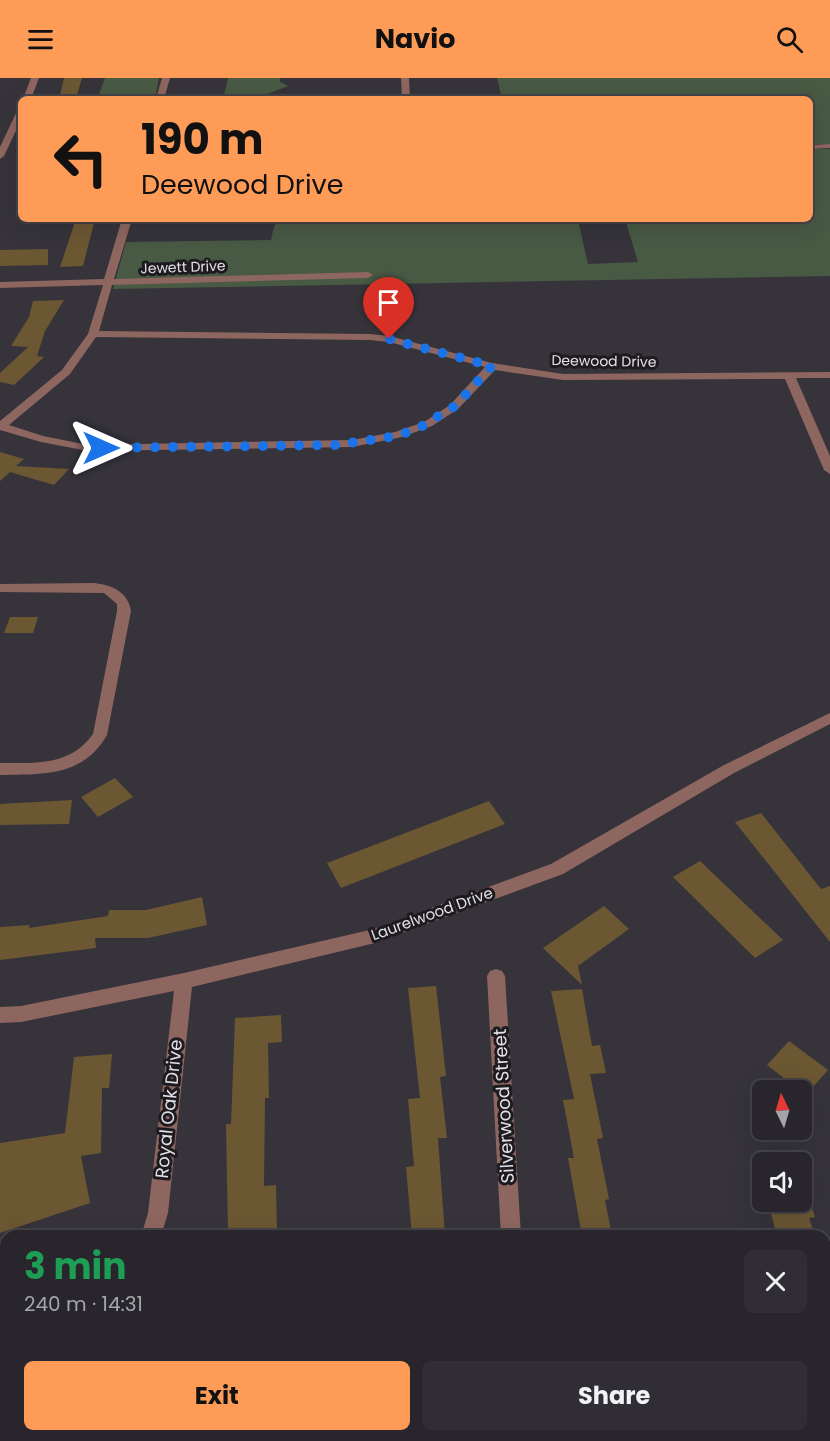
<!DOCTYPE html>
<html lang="en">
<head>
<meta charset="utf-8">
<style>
	body { margin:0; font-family:Poppins,sans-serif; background:#302e34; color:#f1f3f6; height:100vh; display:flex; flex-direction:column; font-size:22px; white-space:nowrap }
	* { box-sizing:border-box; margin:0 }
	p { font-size:20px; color:#a5a5a9 }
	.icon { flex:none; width:33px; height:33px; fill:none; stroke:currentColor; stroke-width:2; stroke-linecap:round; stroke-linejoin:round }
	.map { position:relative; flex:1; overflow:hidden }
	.details { position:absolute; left:0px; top:1152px; width:831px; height:212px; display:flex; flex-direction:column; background:#28262c; border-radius:18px 18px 0 0; box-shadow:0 6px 24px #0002,0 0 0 2px #444348 }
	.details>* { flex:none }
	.banner { position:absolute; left:18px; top:18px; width:795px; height:126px; border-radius:9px; box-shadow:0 6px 24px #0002,0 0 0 2px #444348; background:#fe9c57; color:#111; overflow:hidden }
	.needle { width:39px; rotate:355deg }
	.fabs { position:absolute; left:752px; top:1002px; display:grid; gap:12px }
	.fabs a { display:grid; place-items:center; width:60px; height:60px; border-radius:9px; background:#28262c; box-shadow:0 6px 24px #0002,0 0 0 2px #444348; font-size:30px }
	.pin { position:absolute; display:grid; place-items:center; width:51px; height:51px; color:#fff; margin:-62px -26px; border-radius:50% 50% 50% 0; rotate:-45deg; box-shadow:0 0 6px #0007 }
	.pin .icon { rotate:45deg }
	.me { position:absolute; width:66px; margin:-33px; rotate:90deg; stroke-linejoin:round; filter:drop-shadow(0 0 4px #0008) }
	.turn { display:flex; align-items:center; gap:21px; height:126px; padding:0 24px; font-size:27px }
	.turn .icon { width:78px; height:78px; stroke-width:2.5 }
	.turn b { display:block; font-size:42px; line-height:51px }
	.round { display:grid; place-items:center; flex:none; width:63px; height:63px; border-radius:9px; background:#302e34 }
	.summary { display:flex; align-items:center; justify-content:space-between; height:102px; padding:0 24px }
	h1 { font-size:36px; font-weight:700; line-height:45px; color:#1e9e55 }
	.cta { display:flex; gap:12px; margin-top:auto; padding:12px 24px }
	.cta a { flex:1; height:69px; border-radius:9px; background:#fe9c57; color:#111; font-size:24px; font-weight:700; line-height:69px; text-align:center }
	.cta a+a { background:#302e34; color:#f1f3f6 }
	header { display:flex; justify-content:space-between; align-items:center; height:78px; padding:0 24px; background:#fe9c57; color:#111; font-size:27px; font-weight:700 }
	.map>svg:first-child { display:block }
</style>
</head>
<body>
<header><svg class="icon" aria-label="menu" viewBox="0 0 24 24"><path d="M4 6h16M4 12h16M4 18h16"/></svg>Navio<svg class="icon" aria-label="search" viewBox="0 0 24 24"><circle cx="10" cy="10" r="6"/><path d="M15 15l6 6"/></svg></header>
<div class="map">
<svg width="830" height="1363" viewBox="0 0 830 1363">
	<rect width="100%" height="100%" fill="#36333b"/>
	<!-- green -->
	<g fill="#485944">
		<polygon points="105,0 159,0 156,16 151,19 102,20 98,19"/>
		<polygon points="228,0 280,0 280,4 288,8 265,17 265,21 223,21"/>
		<polygon points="497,0 830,0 830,66 810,66 810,21 502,21"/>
		<polygon points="810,71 830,71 830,198 113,211 126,164 271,162 274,148 281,141 465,141 466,145 578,142 588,186 638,184 625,141 810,141"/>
	</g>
	<!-- building -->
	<g fill="#6c5733">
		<polygon points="64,0 82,0 76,21 59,21"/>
		<polygon points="76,141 95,141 83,188 60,189"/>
		<polygon points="48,171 48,187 0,188 0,172"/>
		<polygon points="64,222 45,253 37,278 44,279 14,307 0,304 0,295 28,269 11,268 29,239 33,223"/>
		<polygon points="0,374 24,381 16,388 69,391 54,407 10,394 0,403"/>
		<polygon points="10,539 38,539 33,555 4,555"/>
		<polygon points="115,700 133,719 98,739 81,719"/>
		<polygon points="72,722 69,746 0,747 0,726"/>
		<polygon points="489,723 505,746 341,810 327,785"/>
		<polygon points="761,735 821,811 830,808 830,864 735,744"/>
		<polygon points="700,783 783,862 755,880 673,799"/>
		<polygon points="202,819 207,847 148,860 95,860 96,870 0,882 0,849 30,847 29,850 108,838 109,832 146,832"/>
		<polygon points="604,828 629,851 578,888 582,907 543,870"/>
		<polygon points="436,908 446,998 440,999 447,1060 438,1060 445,1158 412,1158 406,1089 414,1088 408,1021 420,1020 408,910"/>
		<polygon points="582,911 592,968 600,967 606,995 590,996 603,1060 597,1061 609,1121 605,1122 612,1158 582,1158 568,1080 574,1080 563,1022 574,1021 551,913"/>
		<polygon points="281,937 282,964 268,965 269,1020 265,1020 264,1108 276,1107 277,1153 228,1157 226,1046 231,1046 235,940"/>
		<polygon points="789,963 828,992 806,1017 767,987"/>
		<polygon points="112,976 109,1010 102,1010 101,1075 81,1078 90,1125 0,1155 0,1065 65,1055 74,979"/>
		<polygon points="768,1124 810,1124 815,1139 809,1140 815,1158 777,1158"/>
	</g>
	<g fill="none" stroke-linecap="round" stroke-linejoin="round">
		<!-- minor -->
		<g fill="#8e6660" fill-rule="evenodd">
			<polygon points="31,0 39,0 31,21 23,21"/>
			<polygon points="162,0 170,0 164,21 156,21"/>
			<polygon points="401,0 409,0 410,21 402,21"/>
			<polygon points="21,31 21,42 4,78 0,81 0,69 17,33"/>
			<polygon points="830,66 830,70 810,71 810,67"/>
			<path d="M122,141H132L114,201L368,194L373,197L368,200L112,207L99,253L370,256L389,258L492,285L563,296L830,294V300H796L830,378V396L824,392L785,301L563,302L495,292L458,331L432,348L402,359L352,369L88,373L41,364L0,352V343L62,292L88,256L103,207L0,210V204L104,201ZM96,259L370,262L389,264L485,289L450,327L424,344L395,354L352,362L88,367L43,358L9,347L70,296Z"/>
			<path d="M94,505C111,507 128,513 131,533L107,657C83,699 43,696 0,697V685C36,685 70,688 93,656L117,533V526L104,515L0,514V506Z"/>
			<polygon points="830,635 830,646 734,695 563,796 375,865 192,909 168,1135 161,1158 141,1158 148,1135 174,913 21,944 0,945 0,929 21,928 184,895 374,851 551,786 724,687"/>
			<polygon points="496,891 502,893 505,898 521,1158 501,1158 487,898 490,893"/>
			<polygon points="6,1220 6,1240 0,1243 0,1221"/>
			<polygon points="512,1358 534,1358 535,1363 513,1363"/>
		</g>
	</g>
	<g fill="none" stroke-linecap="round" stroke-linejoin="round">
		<!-- route -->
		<polyline stroke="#1a73e8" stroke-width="10" stroke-dasharray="0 18" points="101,370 336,367 397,358 419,350 455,328 492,288 389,261"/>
	</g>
	<g text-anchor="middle" stroke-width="6" stroke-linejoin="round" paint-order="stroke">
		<!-- far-street labels -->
		<g font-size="14" fill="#e2e0e5" stroke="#1d1b1f">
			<text transform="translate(183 189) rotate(-2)" y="5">Jewett Drive</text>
			<text transform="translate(604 283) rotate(1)" y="5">Deewood Drive</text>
		</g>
		<!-- street labels -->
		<g font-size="15" fill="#e2e0e5" stroke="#1d1b1f">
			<text transform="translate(432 836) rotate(-20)" y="5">Laurelwood Drive</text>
		</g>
		<!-- near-street labels -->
		<g font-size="18" fill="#e2e0e5" stroke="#1d1b1f">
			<text transform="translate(504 1028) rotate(-93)" y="6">Silverwood Street</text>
			<text transform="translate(169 1031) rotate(-84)" y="6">Royal Oak Drive</text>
		</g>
	</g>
</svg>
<div class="fabs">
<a><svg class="needle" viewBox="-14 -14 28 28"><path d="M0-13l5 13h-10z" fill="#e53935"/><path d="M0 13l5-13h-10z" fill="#a5a5a9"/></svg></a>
<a><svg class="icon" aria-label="sound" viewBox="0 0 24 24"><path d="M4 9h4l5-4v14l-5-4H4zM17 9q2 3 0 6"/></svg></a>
</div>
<div class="pin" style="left:389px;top:261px;background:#d93025"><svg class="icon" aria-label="arrive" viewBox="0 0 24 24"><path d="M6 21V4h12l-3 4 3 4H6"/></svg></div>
<svg class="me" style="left:101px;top:370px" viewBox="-20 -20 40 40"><path d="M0-17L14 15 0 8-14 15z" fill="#1a73e8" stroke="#fff" stroke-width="4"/></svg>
<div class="banner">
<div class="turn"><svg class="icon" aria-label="left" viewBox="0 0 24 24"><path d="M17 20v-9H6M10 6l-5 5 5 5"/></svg><div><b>190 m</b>Deewood Drive</div></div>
</div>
<section class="details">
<div class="summary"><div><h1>3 min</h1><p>240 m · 14:31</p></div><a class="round"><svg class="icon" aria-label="close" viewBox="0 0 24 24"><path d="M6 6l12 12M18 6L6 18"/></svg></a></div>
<div class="cta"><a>Exit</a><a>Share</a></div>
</section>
</div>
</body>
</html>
